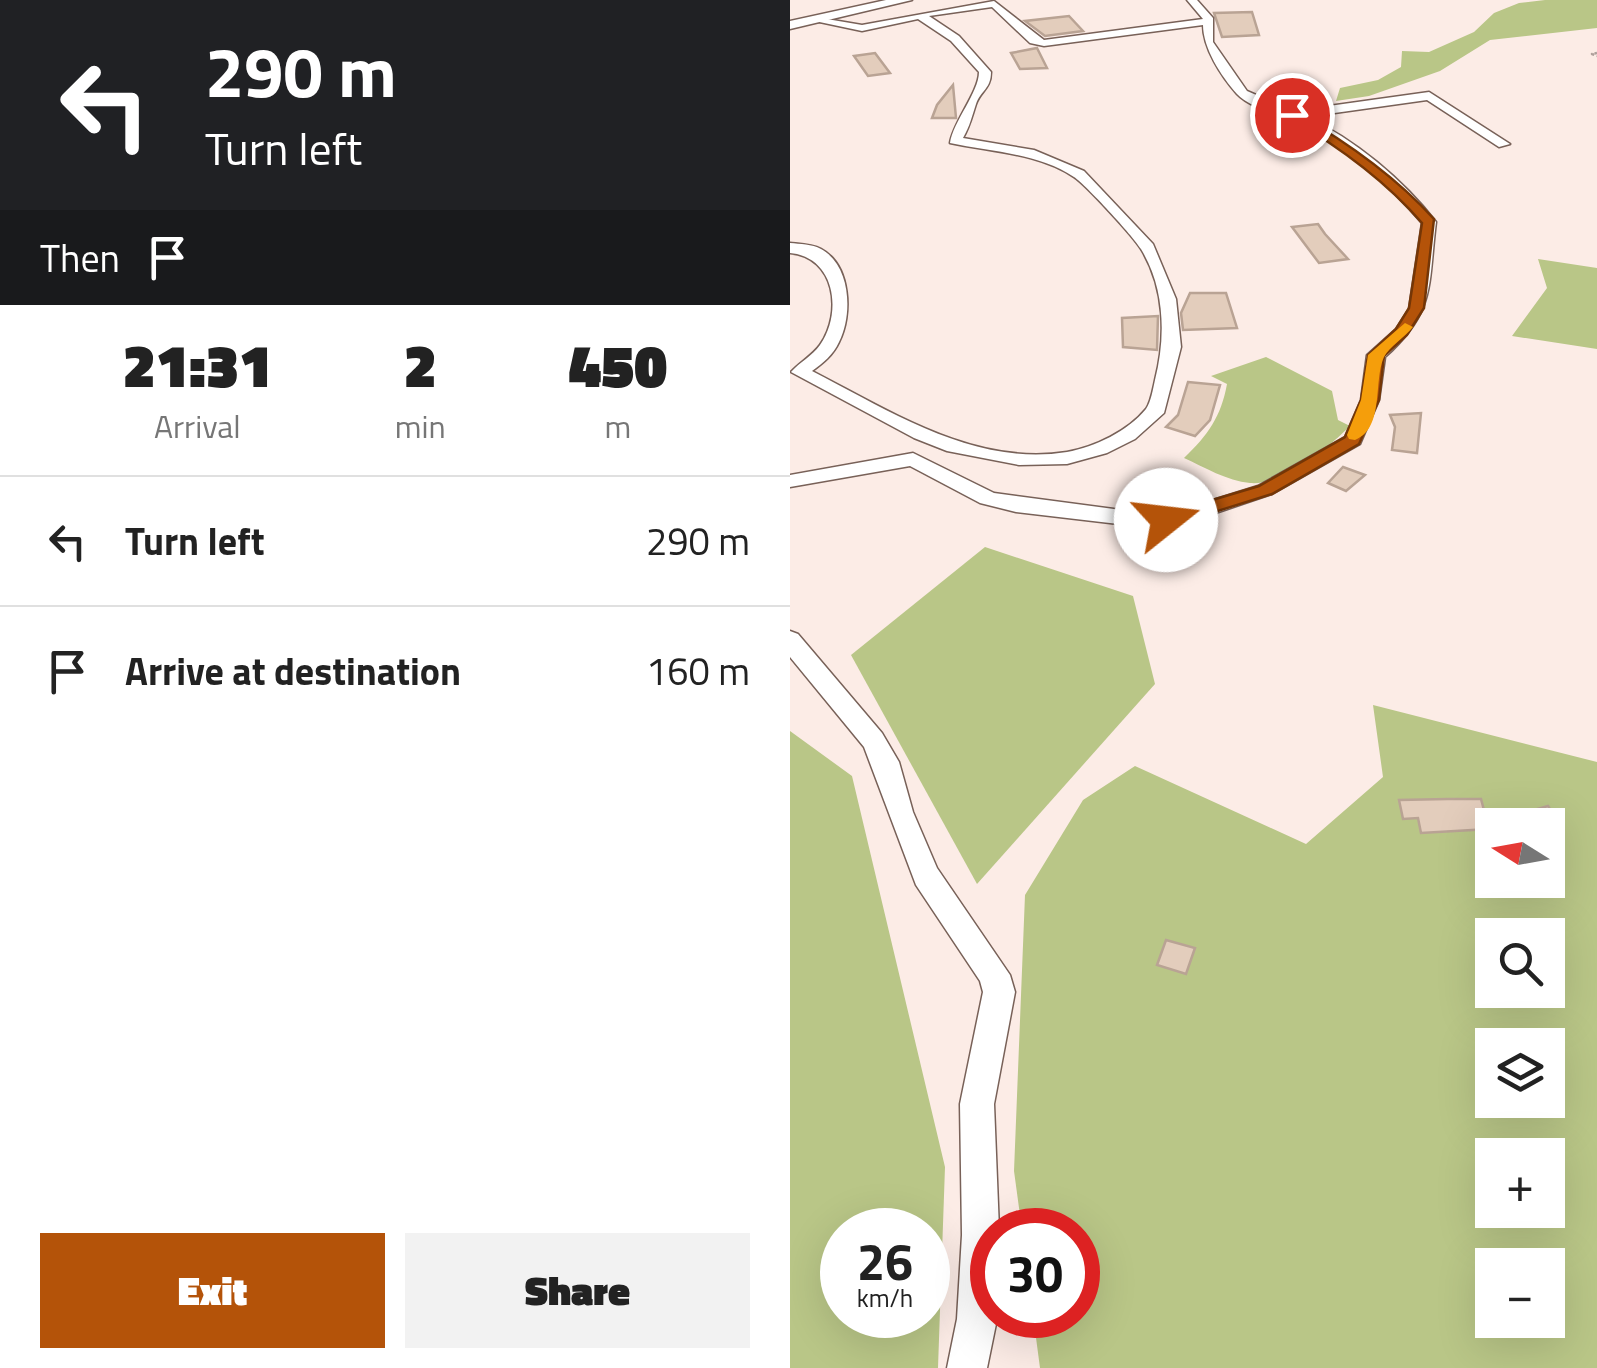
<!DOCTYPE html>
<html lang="en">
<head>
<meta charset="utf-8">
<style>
	body { margin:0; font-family:"Titillium Web",sans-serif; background:#f2f2f2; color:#222; height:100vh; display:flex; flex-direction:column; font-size:38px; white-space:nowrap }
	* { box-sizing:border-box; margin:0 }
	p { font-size:32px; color:#767676 }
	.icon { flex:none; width:55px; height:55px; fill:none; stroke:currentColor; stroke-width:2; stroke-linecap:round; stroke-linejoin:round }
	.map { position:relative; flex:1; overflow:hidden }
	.drawer { display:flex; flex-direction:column; background:#fff; width:790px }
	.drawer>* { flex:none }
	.hud { background:#202124; color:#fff; overflow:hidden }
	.needle { width:65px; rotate:281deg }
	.fabs { position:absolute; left:685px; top:808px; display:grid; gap:20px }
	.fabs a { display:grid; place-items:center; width:90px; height:90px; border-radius:0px; background:#fff; box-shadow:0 10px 40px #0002; font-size:50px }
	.speed { position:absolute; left:30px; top:1208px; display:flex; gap:20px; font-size:50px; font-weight:700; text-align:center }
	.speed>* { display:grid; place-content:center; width:130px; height:130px; border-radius:50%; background:#fff; box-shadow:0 10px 40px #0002; line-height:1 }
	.speed small { font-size:25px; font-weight:400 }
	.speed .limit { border:15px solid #d22; background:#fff; color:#111 }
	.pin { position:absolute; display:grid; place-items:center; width:85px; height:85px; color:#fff; margin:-42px; border:5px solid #fff; border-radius:50%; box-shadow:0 2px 10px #0007 }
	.me { position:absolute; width:110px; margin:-55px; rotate:74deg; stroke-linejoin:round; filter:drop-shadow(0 0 8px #0008) }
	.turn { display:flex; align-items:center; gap:35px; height:210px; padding:0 40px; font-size:45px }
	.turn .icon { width:130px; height:130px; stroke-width:2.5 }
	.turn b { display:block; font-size:70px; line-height:85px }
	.then { display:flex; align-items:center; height:95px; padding:0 40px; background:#0003; gap:20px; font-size:38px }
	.eta { display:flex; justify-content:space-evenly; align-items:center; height:170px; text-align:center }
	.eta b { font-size:60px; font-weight:800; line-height:70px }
	.button { display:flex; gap:20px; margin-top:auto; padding:20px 40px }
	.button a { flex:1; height:115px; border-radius:0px; background:#b45309; color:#fff; font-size:40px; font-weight:800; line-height:115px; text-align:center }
	.button a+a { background:#f2f2f2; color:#222 }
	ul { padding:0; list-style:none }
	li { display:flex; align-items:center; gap:30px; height:130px; padding:0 40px; border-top:2px solid #e0e0e0 }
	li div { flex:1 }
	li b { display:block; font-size:38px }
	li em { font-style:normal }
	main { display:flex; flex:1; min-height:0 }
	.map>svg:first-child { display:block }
</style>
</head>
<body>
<main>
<section class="drawer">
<div class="hud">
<div class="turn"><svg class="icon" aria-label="left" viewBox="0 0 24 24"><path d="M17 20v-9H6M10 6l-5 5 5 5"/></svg><div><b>290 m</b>Turn left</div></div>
<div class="then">Then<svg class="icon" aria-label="arrive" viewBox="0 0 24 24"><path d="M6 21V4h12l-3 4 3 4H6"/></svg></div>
</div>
<div class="eta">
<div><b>21:31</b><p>Arrival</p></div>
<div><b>2</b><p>min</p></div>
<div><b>450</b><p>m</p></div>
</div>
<ul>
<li><svg class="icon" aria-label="left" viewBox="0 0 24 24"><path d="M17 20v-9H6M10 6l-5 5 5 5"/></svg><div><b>Turn left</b></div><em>290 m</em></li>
<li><svg class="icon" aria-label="arrive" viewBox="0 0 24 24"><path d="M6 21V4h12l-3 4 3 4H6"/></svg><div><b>Arrive at destination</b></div><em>160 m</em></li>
</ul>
<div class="button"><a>Exit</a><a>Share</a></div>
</section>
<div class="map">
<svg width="807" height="1368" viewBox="0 0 807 1368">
	<rect width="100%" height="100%" fill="#fcece6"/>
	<!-- green -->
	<g fill="#b9c687" fill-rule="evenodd">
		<polygon points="755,0 807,0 807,28 700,40 650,71 579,96 546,101 550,88 588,80 611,67 612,51 639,52 684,32 704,13 729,3"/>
		<polygon points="748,259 807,268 807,349 722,336 757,288"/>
		<path d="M476,357L542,391L548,420L560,426C538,448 493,486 460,483C437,481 414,467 394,458C418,435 431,417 437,384L421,376Z"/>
		<polygon points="195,547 343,596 365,684 187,884 61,655"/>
		<path d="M583,705L807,762V1368H250L243,1315H288V1230H232L224,1171L235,895L293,800L345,766L516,844L593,777ZM702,825H758V880H702ZM702,935H758V990H702ZM702,1045H758V1100H702ZM702,1155H758V1210H702ZM702,1265H758V1320H702Z"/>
		<path d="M0,731L62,776L155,1167L148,1368H0ZM138,1230V1315H52V1230Z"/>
	</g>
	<!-- building -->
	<g fill="#e3cdbc" stroke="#b9a394" stroke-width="2.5">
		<polygon points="462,12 469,35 432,37 424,13"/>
		<polygon points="279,16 293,31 255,36 235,21"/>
		<polygon points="247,48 257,68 230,69 221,53"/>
		<polygon points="85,53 100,73 78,76 64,56"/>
		<polygon points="163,85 166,118 142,118 147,105"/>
		<polygon points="528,224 535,234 558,259 529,263 502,227"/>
		<polygon points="400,293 436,293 447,328 393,330 391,313"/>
		<polygon points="368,316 367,350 333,347 332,318"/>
		<polygon points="398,382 430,385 420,420 405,436 376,427 388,415"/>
		<polygon points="631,413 627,453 602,450 605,427 600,415"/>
		<polygon points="553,467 575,475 556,491 538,483"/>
		<polygon points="658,799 691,799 699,829 631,833 628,818 613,819 609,800"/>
		<polygon points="758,806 771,825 710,825 709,820"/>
		<polygon points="376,940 405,948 396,974 367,965"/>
	</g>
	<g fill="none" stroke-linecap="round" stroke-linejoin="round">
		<defs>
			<g id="street">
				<path d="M397,0H407L423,18V42L457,91L503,111L639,92L720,144L709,147L637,100L516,117C564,138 614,181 646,222C638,286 646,311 595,357L589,400L570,444L482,494L393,524L354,527L226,512L190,503L120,466L0,487V475L123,453L204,493L354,513L391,510L468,486L555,437L571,400L577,355L606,329L619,309L632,223C601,187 560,149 518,127C497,116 462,110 447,94C431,76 413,48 413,25L254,46L240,43L202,7L139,16L169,36L201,72C201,89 191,90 186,104C182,116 180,126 173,138L244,150L294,171L363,244L386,299L391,347L374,413L345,439L317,453L277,464L229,465L157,451L124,438L1,372C10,362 22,356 30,345C53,312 45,257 0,253V243C10,244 22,244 31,249C61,265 63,315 49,342C43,355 33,363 22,371C100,411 185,467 277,452C305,447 338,431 356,409C361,402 363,389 365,380C376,337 375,288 351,249C343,236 296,185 284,177C249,153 201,152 160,143C163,122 189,92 189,72L161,41L128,19L72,31L20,20L25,17L72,25L204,1L254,40L413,19Z"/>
				<polygon points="0,631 8,634 92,733 109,762 123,812 147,868 220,975 225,992 204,1104 209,1230 202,1230 202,1315 207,1319 197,1368 157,1368 167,1319 172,1235 170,1104 193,992 190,981 126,885 74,747 0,657"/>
			</g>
			<polygon id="secondary" points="96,0 122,0 0,29 0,21"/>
		</defs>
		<!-- street casing -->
		<use href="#street" stroke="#786158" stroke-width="3"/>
		<!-- secondary casing -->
		<use href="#secondary" stroke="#786158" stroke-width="3"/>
		<!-- path -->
		<polyline stroke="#aea09b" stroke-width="2.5" stroke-dasharray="2.5 2.5" stroke-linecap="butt" points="807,53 802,54 807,56"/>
		<!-- street -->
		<use href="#street" fill="#fff" fill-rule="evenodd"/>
		<!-- secondary -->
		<use href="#secondary" fill="#fff" fill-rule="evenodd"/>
	</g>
	<!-- route -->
	<path fill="#b45309" stroke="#753606" stroke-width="2.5" d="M498,113H506C557,142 604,175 644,219L634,308L617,335L594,356L589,400L569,444L482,494L383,525H369V516L469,486L555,437L571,400L578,355L606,329L619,308L632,223C594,179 548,146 498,117Z"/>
	<!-- slow -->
	<path fill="#f59e0b" d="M615,323L623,327C615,337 599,347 594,357C583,381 595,428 565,440L559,439L557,435L571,400L578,355Z"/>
</svg>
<div class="fabs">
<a><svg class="needle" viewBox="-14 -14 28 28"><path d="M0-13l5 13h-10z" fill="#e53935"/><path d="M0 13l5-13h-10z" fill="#767676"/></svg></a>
<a><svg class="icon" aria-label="search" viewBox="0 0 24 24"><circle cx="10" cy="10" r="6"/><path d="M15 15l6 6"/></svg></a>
<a><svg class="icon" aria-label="layers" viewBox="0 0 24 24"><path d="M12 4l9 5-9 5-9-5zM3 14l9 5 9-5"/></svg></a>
<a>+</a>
<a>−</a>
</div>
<div class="speed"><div>26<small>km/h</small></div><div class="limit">30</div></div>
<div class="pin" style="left:502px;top:115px;background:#d93025"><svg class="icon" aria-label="arrive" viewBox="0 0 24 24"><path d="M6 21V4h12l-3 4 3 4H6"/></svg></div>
<svg class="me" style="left:376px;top:520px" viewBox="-20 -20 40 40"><circle r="19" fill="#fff"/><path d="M0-13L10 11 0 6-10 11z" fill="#b45309"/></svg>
</div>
</main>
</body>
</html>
